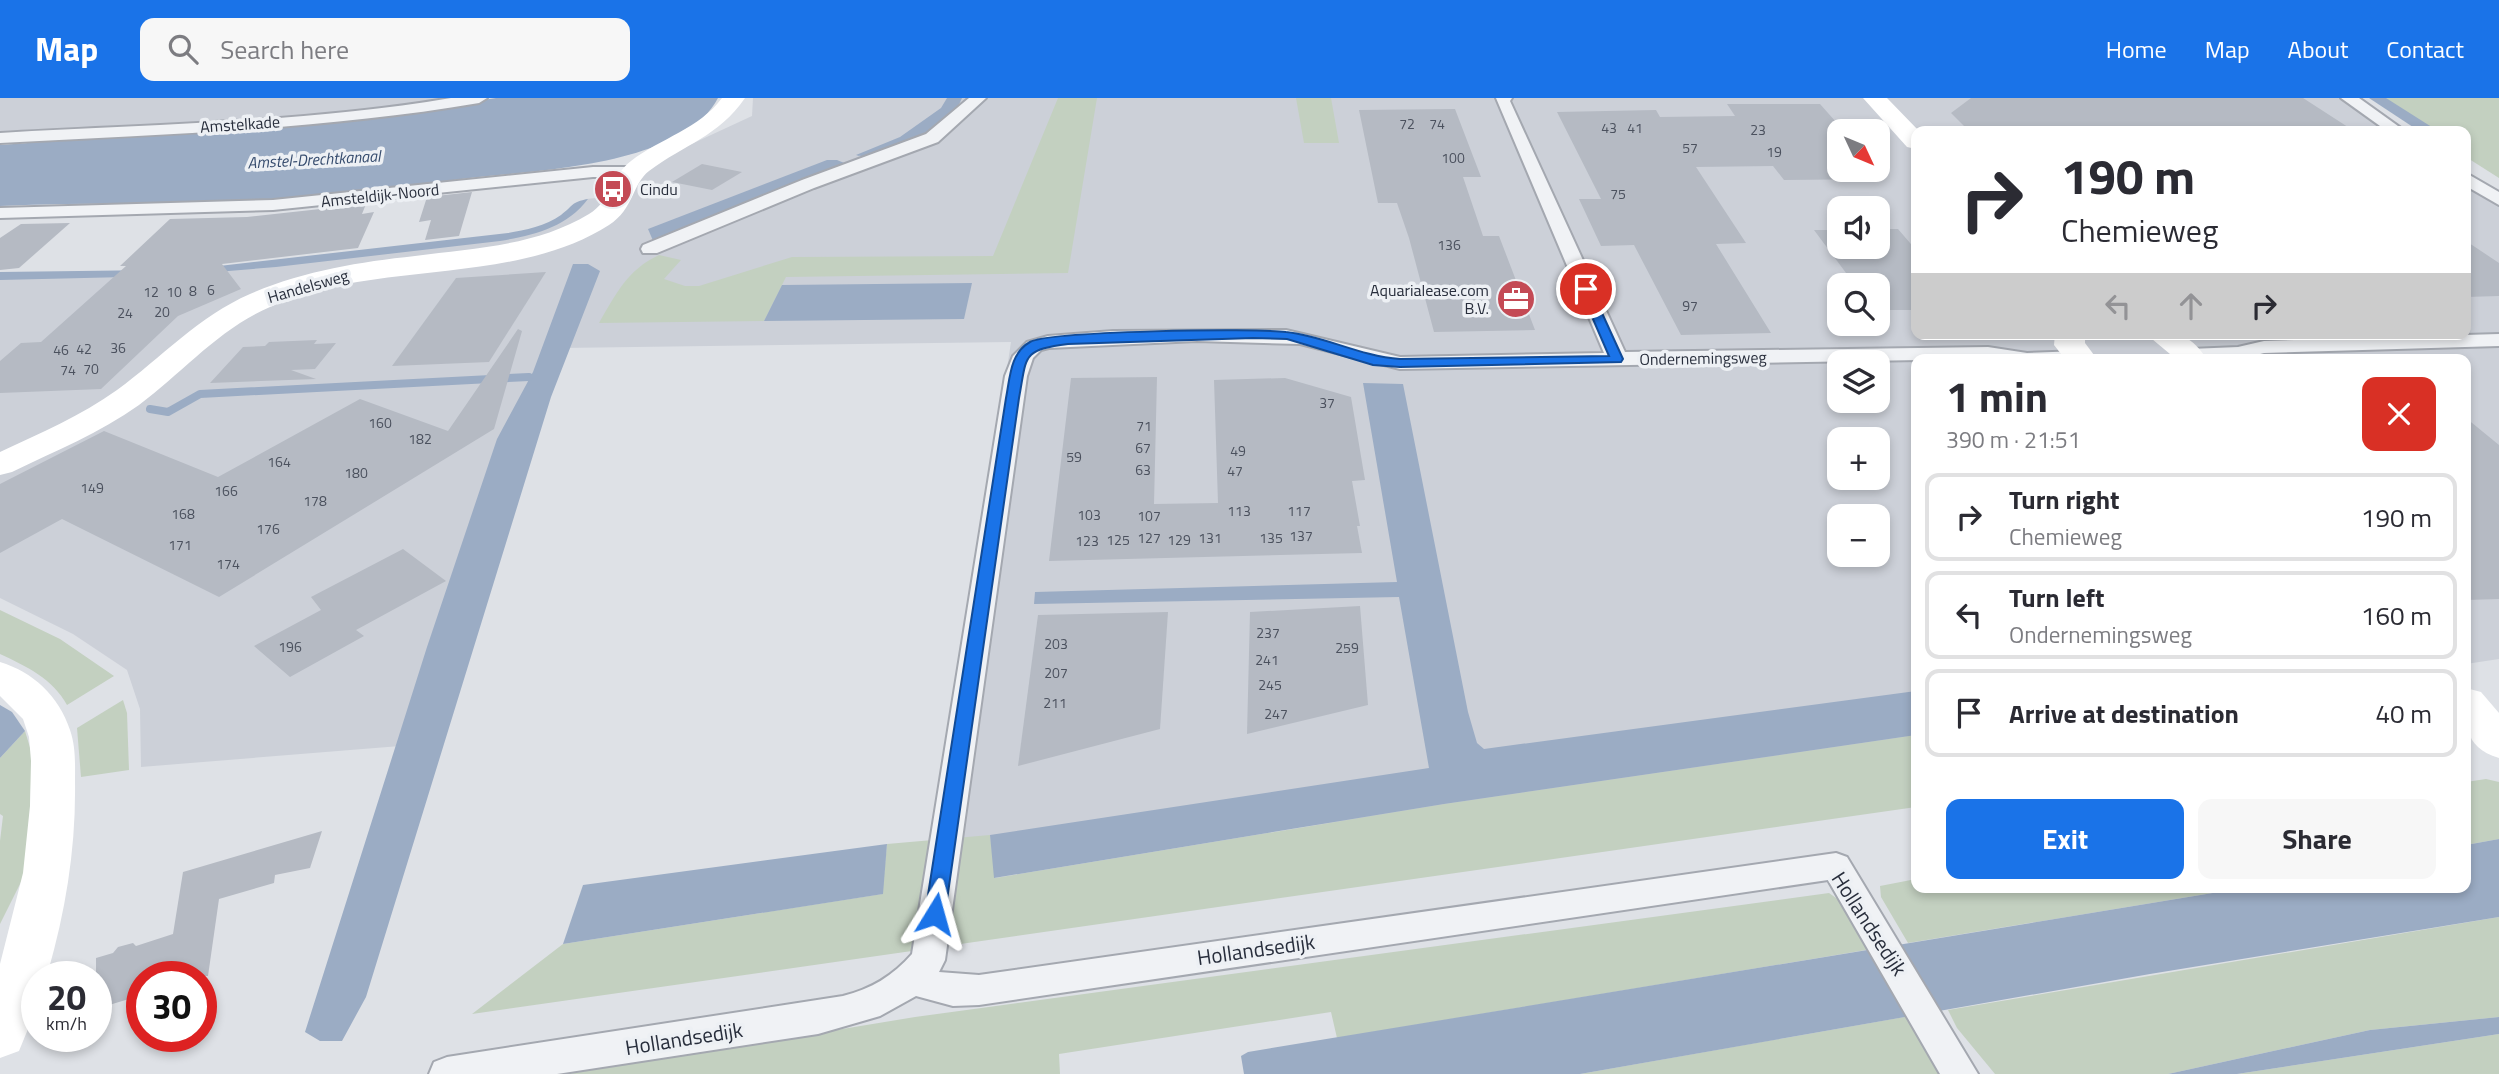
<!DOCTYPE html>
<html lang="en">
<head>
<meta charset="utf-8">
<style>
	body { margin:0; font-family:"Titillium Web",sans-serif; background:#f7f7f7; color:#2b2b33; height:100vh; display:flex; flex-direction:column; font-size:26px; white-space:nowrap }
	* { box-sizing:border-box; margin:0 }
	p { font-size:23px; color:#7c7c81 }
	.icon { flex:none; width:38px; height:38px; fill:none; stroke:currentColor; stroke-width:2; stroke-linecap:round; stroke-linejoin:round }
	.map { position:relative; flex:1; overflow:hidden }
	.drawer { position:absolute; left:1911px; top:256px; width:560px; height:539px; display:flex; flex-direction:column; background:#fff; border-radius:14px; box-shadow:0 4px 10px #0003 }
	.drawer>* { flex:none }
	.hud { position:absolute; left:1911px; top:28px; width:560px; height:214px; border-radius:14px; box-shadow:0 4px 10px #0003; background:#fff; color:#2b2b33; overflow:hidden }
	.needle { width:46px; rotate:134deg }
	.tools { position:absolute; left:1827px; top:21px; display:grid; gap:14px }
	.tools a { display:grid; place-items:center; width:63px; height:63px; border-radius:14px; background:#fff; box-shadow:0 4px 10px #0003; font-size:35px }
	.speed { position:absolute; left:21px; top:863px; display:flex; gap:14px; font-size:35px; font-weight:700; text-align:center }
	.speed>* { display:grid; place-content:center; width:91px; height:91px; border-radius:50%; background:#fff; box-shadow:0 4px 10px #0003; line-height:1 }
	.speed small { font-size:18px; font-weight:400 }
	.speed .limit { border:10px solid #d22; background:#fff; color:#111 }
	.pin { position:absolute; display:grid; place-items:center; width:60px; height:60px; color:#fff; margin:-30px; border:4px solid #fff; border-radius:50%; box-shadow:0 2px 7px #0007 }
	.me { position:absolute; width:77px; margin:-38px; rotate:8deg; stroke-linejoin:round; filter:drop-shadow(0 0 5px #0008) }
	.turn { display:flex; align-items:center; gap:24px; height:147px; padding:0 35px; font-size:32px }
	.turn .icon { width:91px; height:91px; stroke-width:2.5 }
	.turn b { display:block; font-size:49px; line-height:60px }
	.lanes { display:flex; align-items:center; height:66px; padding:0 35px; background:#0003; justify-content:center; gap:35px; direction:ltr }
	.lanes .off { opacity:.35 }
	.round { display:grid; place-items:center; flex:none; width:74px; height:74px; border-radius:14px; background:#f7f7f7 }
	.headline { display:flex; align-items:center; justify-content:space-between; height:119px; padding:0 35px }
	h1 { font-size:42px; font-weight:700; line-height:52px }
	.primary-button { display:flex; gap:14px; margin-top:auto; padding:14px 35px }
	.primary-button a { flex:1; height:80px; border-radius:14px; background:#1a73e8; color:#fff; font-size:28px; font-weight:700; line-height:80px; text-align:center }
	.primary-button a+a { background:#f7f7f7; color:#2b2b33 }
	ul { padding:0; list-style:none }
	li { display:flex; align-items:center; gap:21px; height:88px; margin:0 14px 10px; padding:0 21px; border:4px solid #e1e1e2; border-radius:14px }
	li div { flex:1 }
	li b { display:block; font-size:26px }
	li em { font-style:normal }
	header { display:flex; align-items:center; gap:42px; box-sizing:border-box; height:98px; padding:0 35px; background:#1a73e8; color:#fff }
	header strong { font-size:33px }
	nav { display:flex; gap:38px; margin-inline-start:auto; font-size:24px }
	.search { width:490px; height:63px; background:#f7f7f7; display:flex; align-items:center; gap:18px; box-sizing:border-box; padding:0 24px; border-radius:14px; color:#7c7c81; font-size:26px }
	.map>svg:first-child { display:block }
</style>
</head>
<body>
<header>
<strong>Map</strong>
<div class="search"><svg class="icon" aria-label="search" viewBox="0 0 24 24"><circle cx="10" cy="10" r="6"/><path d="M15 15l6 6"/></svg>Search here</div>
<nav><a>Home</a><a>Map</a><a>About</a><a>Contact</a></nav>
</header>
<div class="map">
<svg width="2499" height="976" viewBox="0 0 2499 976">
	<rect width="100%" height="100%" fill="#dee1e6"/>
	<!-- built -->
	<g fill="#ccd0d8" fill-rule="evenodd">
		<polygon points="0,0 469,0 327,19 0,37"/>
		<path d="M753,0H2341L2391,33H1916V236H2466V83L2499,105V561L2466,566V261H1916V650L931,776L1011,244L561,250L425,646L141,669L140,611L127,572L73,536L0,500V177L170,175L288,165L530,134L561,120L586,101L626,97L644,68L752,18ZM1839,33H1878V72H1839ZM1839,110H1878V149H1839ZM1839,187H1878V226H1839ZM1839,264H1878V303H1839ZM1839,341H1878V380H1839ZM1839,418H1878V457H1839Z"/>
	</g>
	<!-- green -->
	<g fill="#c3d0c0">
		<path d="M1058,0H1097L1068,175L786,179L764,223L599,225C616,196 627,172 659,157L681,162L664,181L685,188H699L792,159L993,158Z"/>
		<polygon points="1296,0 1331,0 1339,45 1304,45"/>
		<polygon points="2376,0 2499,0 2499,80 2466,59 2466,33 2427,33"/>
		<path d="M0,512L60,541L114,578L67,607C53,581 26,568 0,556Z"/>
		<polygon points="123,602 127,615 129,672 81,679 77,630"/>
		<polygon points="25,633 32,656 28,770 0,826 0,743 3,718 0,716 0,660"/>
		<polygon points="1916,637 1916,709 472,916 563,846 882,796 887,746 990,737 995,780 1444,706"/>
		<polygon points="2486,681 2499,684 2499,741 2466,747 2466,684"/>
		<polygon points="1916,781 1916,789 2249,789 1908,845 1881,799 1880,788"/>
		<polygon points="1829,795 1849,809 1872,851 1337,940 1331,914 1059,956 1060,976 568,976 915,919"/>
		<polygon points="2499,819 2499,919 2370,932 2168,976 1995,976 1957,930 1948,912"/>
		<polygon points="1910,918 1942,976 1580,976"/>
		<polygon points="2499,936 2499,976 2237,976"/>
	</g>
	<!-- water -->
	<g fill="#9bacc4">
		<path d="M496,0H718C682,68 538,72 470,80C410,87 351,96 291,101C194,109 97,103 0,108V47L320,24L384,18Z"/>
		<path d="M947,0H962C960,5 957,10 953,14C940,30 875,65 856,57L900,39L941,10Z"/>
		<polygon points="2369,0 2386,0 2438,33 2419,33"/>
		<polygon points="827,62 837,62 849,67 654,145 648,131"/>
		<path d="M588,101C566,130 534,137 500,143L276,169L168,178L0,182V174L158,172L219,168L508,135C525,132 546,128 561,117C573,108 571,104 588,101Z"/>
		<polygon points="573,166 588,166 600,173 551,299 366,899 342,943 320,943 305,934 427,549 497,341 533,274"/>
		<polygon points="972,185 964,221 764,223 782,187"/>
		<polygon points="1363,285 1403,286 1468,614 1477,645 1484,651 1916,593 1916,637 1444,706 994,780 990,737 1429,670 1399,499 1034,506 1035,494 1397,484"/>
		<polygon points="0,607 12,614 25,633 0,660"/>
		<polygon points="2499,741 2499,819 2150,876 1580,976 1244,976 1241,958 1248,954 2249,789 2466,789 2466,747"/>
		<polygon points="887,746 883,796 563,846 583,787"/>
		<polygon points="2499,919 2499,936 2237,976 2168,976 2370,932"/>
	</g>
	<g fill="none" stroke-linecap="round" stroke-linejoin="round">
		<!-- stream -->
		<polyline stroke="#9bacc4" stroke-width="8" points="150,311 168,314 200,296 529,279"/>
	</g>
	<!-- building -->
	<g fill="#b5bac3">
		<polygon points="1971,0 2303,0 2351,31 2338,31 2341,33 1969,33 1951,15"/>
		<polygon points="1727,6 1820,6 1844,33 1839,33 1839,72 1877,72 1885,81 1784,82 1773,68 1696,69 1746,145 1716,146 1771,235 1681,237 1634,147 1601,148 1579,101 1601,101 1557,14 1656,12 1660,19 1735,18"/>
		<polygon points="1455,11 1481,79 1463,79 1483,138 1499,138 1535,232 1434,234 1409,140 1397,105 1378,105 1359,12"/>
		<polygon points="702,66 742,74 712,92 672,84"/>
		<polygon points="472,94 459,138 425,142 431,122 419,124 427,99"/>
		<polygon points="366,106 362,116 374,114 358,150 222,166 241,191 178,218 101,291 0,295 0,263 21,245 41,244 126,168 120,168 170,121 247,119"/>
		<polygon points="70,125 19,170 0,172 0,140 21,126"/>
		<polygon points="1878,131 1898,131 1916,152 1916,212 1878,212 1878,187 1855,187 1814,132 1839,132 1839,149 1878,149"/>
		<polygon points="2466,143 2499,165 2499,198 2466,199"/>
		<polygon points="546,174 489,264 392,268 456,180"/>
		<polygon points="518,231 522,233 494,331 219,499 62,421 0,455 0,386 104,333 218,379 360,301 448,333"/>
		<polygon points="317,242 314,246 336,245 315,271 291,272 316,281 210,285 243,249 265,248 269,244"/>
		<polygon points="1157,279 1154,406 1218,405 1214,282 1285,280 1351,299 1365,382 1352,383 1360,428 1357,428 1362,455 1049,463 1071,280"/>
		<polygon points="2466,320 2499,347 2499,501 2466,502"/>
		<polygon points="403,451 446,483 356,532 364,538 290,579 254,548 321,512 311,499"/>
		<polygon points="1360,508 1368,607 1247,636 1250,514"/>
		<polygon points="1168,514 1160,631 1018,668 1038,517"/>
		<polygon points="322,733 310,770 275,777 274,785 219,801 208,878 142,878 142,897 96,911 96,860 113,855 118,849 133,845 136,848 173,836 183,774"/>
	</g>
	<g fill="none" stroke-linecap="round" stroke-linejoin="round">
		<defs>
			<g id="street">
				<path d="M451,0H487L479,5C321,32 160,36 0,45V35C150,26 303,25 451,0Z"/>
				<polygon points="969,0 986,0 938,44 814,90 657,155 643,155 641,151 643,147 802,82 926,36"/>
				<path d="M1496,0H1512L1510,3L1625,254L1988,249L2027,255L2080,253L2088,254L2091,259L1400,271L1300,246L1197,243L1049,250L1041,252L1033,260L1027,278L945,862L939,874L979,877L1836,755L1847,759L1978,976H1940L1828,782L979,907L953,908L916,898L880,918L818,936L557,976H429L434,964L447,959L843,898C871,891 893,878 912,856L1005,278L1013,258L1027,244L1048,238L1113,233L1286,232L1400,259L1604,255Z"/>
				<polygon points="2341,0 2359,0 2405,33 2387,33"/>
				<polygon points="593,69 631,69 640,74 631,79 593,79 273,112 0,120 0,110 273,102"/>
				<polygon points="2466,75 2499,94 2499,107 2466,88"/>
				<polygon points="2499,236 2499,248 2264,255 2241,261 2182,261 2179,257 2182,252 2190,251 2238,249 2264,243"/>
			</g>
		</defs>
		<!-- street casing -->
		<use href="#street" stroke="#a4a8b0" stroke-width="4"/>
		<!-- street -->
		<use href="#street" fill="#f0f2f5" fill-rule="evenodd"/>
		<!-- secondary -->
		<g fill="#fff" fill-rule="evenodd">
			<path d="M722,0H745C718,39 685,46 649,73C632,86 634,111 609,127C512,189 376,161 270,209C219,231 183,274 139,307C100,335 55,353 12,374L0,377V354C40,335 81,318 117,292C161,260 199,218 250,196C303,173 359,164 415,158C475,150 536,148 589,116C611,103 612,77 631,63C661,40 699,31 722,0Z"/>
			<polygon points="1863,0 1887,0 1919,33 1916,33 1916,51 1907,49"/>
			<polygon points="2055,236 2085,236 2085,245 2097,261 2065,261 2054,247"/>
			<path d="M2146,236C2177,236 2188,233 2207,261H2176Z"/>
			<path d="M0,564C33,574 59,598 70,632C76,649 75,667 75,684C76,749 66,811 48,874L47,878H37V909L19,953L0,960V866L23,775L30,708L31,663L29,639L23,621L0,598Z"/>
			<path d="M2466,590L2481,594L2499,615V660C2462,649 2465,623 2466,590Z"/>
		</g>
	</g>
	<!-- route -->
	<path fill="#1a73e8" stroke="#114b97" stroke-width="2" d="M1586,187L1591,191L1623,261L1621,264L1400,269L1373,267L1287,241L1253,240L1068,246C1021,252 1027,258 1019,300L945,816L943,821L935,824L928,821L925,816L1006,300C1010,280 1010,255 1030,244C1049,233 1256,230 1286,234C1325,238 1359,258 1400,261L1609,258L1580,191Z"/>
	<!-- icons -->
	<defs>
		<symbol id="bus-disc" viewBox="-11 -11 22 22"><circle r="9.5" fill="#c44a55" stroke="#edf0f4"/><path d="M-5-6H5V4H4V6H2V4H-2V6H-4V4H-5ZM-3.5-4V0h7V-4ZM-3.5 1.2v1.5H-2V1.2ZM2 1.2v1.5H3.5V1.2Z" fill="#fff"/></symbol>
		<symbol id="office-disc" viewBox="-11 -11 22 22"><circle r="9.5" fill="#c44a55" stroke="#edf0f4"/><path d="M-6-3h4V-5.5h4V-3h4V5H-6ZM-1-4.5V-3h2v-1.5ZM-6 0V1H6V0Z" fill="#fff"/></symbol>
	</defs>
	<g fill-rule="evenodd">
		<use href="#bus-disc" x="591" y="69" width="44" height="44"/>
		<use href="#office-disc" x="1494" y="179" width="44" height="44"/>
	</g>
	<g text-anchor="middle" stroke-width="7" stroke-linejoin="round" paint-order="stroke">
		<!-- number labels -->
		<g font-size="14" fill="#4b515e">
			<text x="1407" y="31">72</text>
			<text x="1437" y="31">74</text>
			<text x="1609" y="35">43</text>
			<text x="1635" y="35">41</text>
			<text x="1758" y="37">23</text>
			<text x="1690" y="55">57</text>
			<text x="1774" y="59">19</text>
			<text x="1453" y="65">100</text>
			<text x="1618" y="101">75</text>
			<text x="1449" y="152">136</text>
			<text x="211" y="197">6</text>
			<text x="193" y="198">8</text>
			<text x="151" y="199">12</text>
			<text x="174" y="199">10</text>
			<text x="1690" y="213">97</text>
			<text x="162" y="219">20</text>
			<text x="125" y="220">24</text>
			<text x="118" y="255">36</text>
			<text x="84" y="256">42</text>
			<text x="61" y="257">46</text>
			<text x="91" y="276">70</text>
			<text x="68" y="277">74</text>
			<text x="1327" y="310">37</text>
			<text x="380" y="330">160</text>
			<text x="1144" y="333">71</text>
			<text x="420" y="346">182</text>
			<text x="1143" y="355">67</text>
			<text x="1238" y="358">49</text>
			<text x="1074" y="364">59</text>
			<text x="279" y="369">164</text>
			<text x="1143" y="377">63</text>
			<text x="1235" y="378">47</text>
			<text x="356" y="380">180</text>
			<text x="92" y="395">149</text>
			<text x="226" y="398">166</text>
			<text x="315" y="408">178</text>
			<text x="1239" y="418">113</text>
			<text x="1299" y="418">117</text>
			<text x="183" y="421">168</text>
			<text x="1089" y="422">103</text>
			<text x="1149" y="423">107</text>
			<text x="268" y="436">176</text>
			<text x="1301" y="443">137</text>
			<text x="1149" y="445">127</text>
			<text x="1210" y="445">131</text>
			<text x="1271" y="445">135</text>
			<text x="1118" y="447">125</text>
			<text x="1179" y="447">129</text>
			<text x="1087" y="448">123</text>
			<text x="180" y="452">171</text>
			<text x="228" y="471">174</text>
			<text x="1268" y="540">237</text>
			<text x="1056" y="551">203</text>
			<text x="290" y="554">196</text>
			<text x="1347" y="555">259</text>
			<text x="1267" y="567">241</text>
			<text x="1056" y="580">207</text>
			<text x="1270" y="592">245</text>
			<text x="1055" y="610">211</text>
			<text x="1276" y="621">247</text>
		</g>
		<!-- far-street labels -->
		<g font-size="16" fill="#282e3c" stroke="#edf0f4">
			<text transform="translate(240 26) rotate(-4)" y="6">Amstelkade</text>
			<text transform="translate(380 97) rotate(-6)" y="6">Amsteldijk-Noord</text>
			<text transform="translate(308 188) rotate(-16)" y="6">Handelsweg</text>
			<text transform="translate(1703 260) rotate(-1)" y="6">Ondernemingsweg</text>
		</g>
		<!-- far-water labels -->
		<g font-size="16" font-style="italic" fill="#354b6d" stroke="#edf0f4">
			<text transform="translate(314 61) rotate(-3)" y="6">Amstel-Drechtkanaal</text>
		</g>
		<!-- far-poi labels -->
		<g font-size="16" fill="#282e3c" stroke="#edf0f4" text-anchor="start">
			<text x="640" y="97">Cindu</text>
			<text x="1489" y="198" text-anchor="end">Aquarialease.com<tspan x="1489" dy="18">B.V.</tspan></text>
		</g>
		<!-- near-street labels -->
		<g font-size="21" fill="#282e3c" stroke="#edf0f4">
			<text transform="translate(1869 826) rotate(57)" y="7">Hollandsedijk</text>
			<text transform="translate(1256 852) rotate(-8)" y="7">Hollandsedijk</text>
			<text transform="translate(684 941) rotate(-9)" y="7">Hollandsedijk</text>
		</g>
	</g>
</svg>
<div class="tools">
<a><svg class="needle" viewBox="-14 -14 28 28"><path d="M0-13l5 13h-10z" fill="#e53935"/><path d="M0 13l5-13h-10z" fill="#7c7c81"/></svg></a>
<a><svg class="icon" aria-label="sound" viewBox="0 0 24 24"><path d="M4 9h4l5-4v14l-5-4H4zM17 9q2 3 0 6"/></svg></a>
<a><svg class="icon" aria-label="search" viewBox="0 0 24 24"><circle cx="10" cy="10" r="6"/><path d="M15 15l6 6"/></svg></a>
<a><svg class="icon" aria-label="layers" viewBox="0 0 24 24"><path d="M12 4l9 5-9 5-9-5zM3 14l9 5 9-5"/></svg></a>
<a>+</a>
<a>−</a>
</div>
<div class="speed"><div>20<small>km/h</small></div><div class="limit">30</div></div>
<div class="pin" style="left:1586px;top:191px;background:#d93025"><svg class="icon" aria-label="arrive" viewBox="0 0 24 24"><path d="M6 21V4h12l-3 4 3 4H6"/></svg></div>
<svg class="me" style="left:935px;top:816px" viewBox="-20 -20 40 40"><path d="M0-17L14 15 0 8-14 15z" fill="#1a73e8" stroke="#fff" stroke-width="4"/></svg>
<div class="hud">
<div class="turn"><svg class="icon" aria-label="right" viewBox="0 0 24 24"><path d="M7 20v-9h11M14 6l5 5-5 5"/></svg><div><b>190 m</b>Chemieweg</div></div>
<div class="lanes"><svg class="icon off" aria-label="left" viewBox="0 0 24 24"><path d="M17 20v-9H6M10 6l-5 5 5 5"/></svg><svg class="icon off" aria-label="ahead" viewBox="0 0 24 24"><path d="M12 20V5M6 11l6-6 6 6"/></svg><svg class="icon" aria-label="right" viewBox="0 0 24 24"><path d="M7 20v-9h11M14 6l5 5-5 5"/></svg></div>
</div>
<section class="drawer">
<div class="headline"><div><h1>1 min</h1><p>390 m · 21:51</p></div><a class="round" style="background:#d93025;color:#fff"><svg class="icon" aria-label="close" viewBox="0 0 24 24"><path d="M6 6l12 12M18 6L6 18"/></svg></a></div>
<ul>
<li><svg class="icon" aria-label="right" viewBox="0 0 24 24"><path d="M7 20v-9h11M14 6l5 5-5 5"/></svg><div><b>Turn right</b><p>Chemieweg</p></div><em>190 m</em></li>
<li><svg class="icon" aria-label="left" viewBox="0 0 24 24"><path d="M17 20v-9H6M10 6l-5 5 5 5"/></svg><div><b>Turn left</b><p>Ondernemingsweg</p></div><em>160 m</em></li>
<li><svg class="icon" aria-label="arrive" viewBox="0 0 24 24"><path d="M6 21V4h12l-3 4 3 4H6"/></svg><div><b>Arrive at destination</b></div><em>40 m</em></li>
</ul>
<div class="primary-button"><a>Exit</a><a>Share</a></div>
</section>
</div>
</body>
</html>
